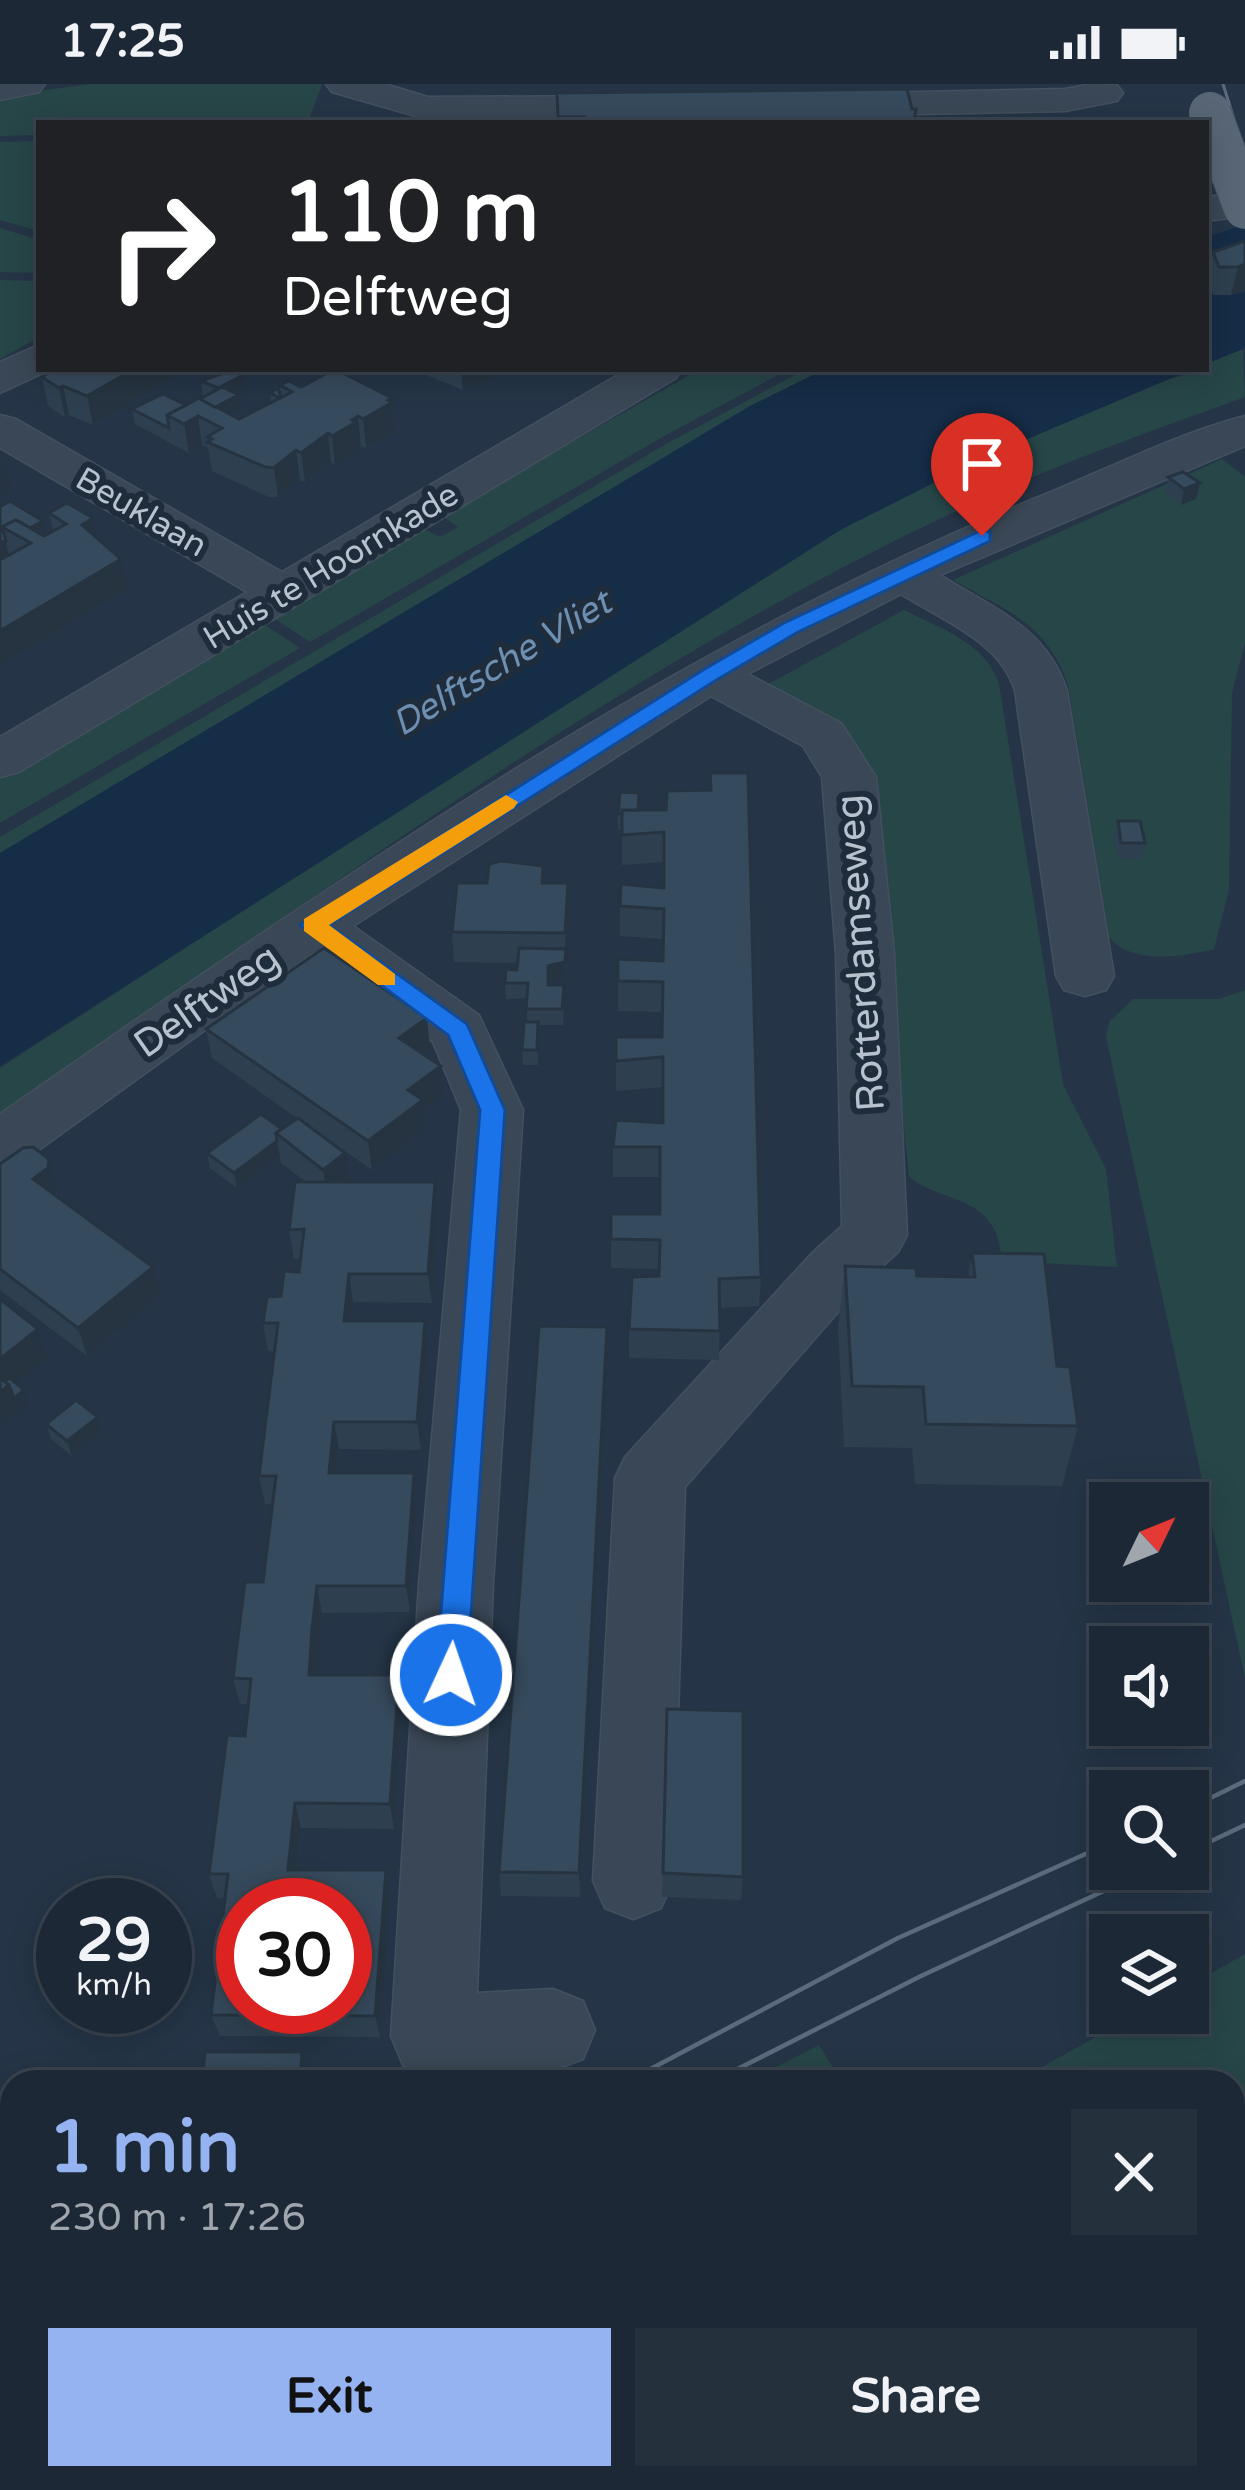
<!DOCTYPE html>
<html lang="en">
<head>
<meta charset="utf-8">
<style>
	body { margin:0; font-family:"Varela Round",sans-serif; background:#25303d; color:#f1f3f6; height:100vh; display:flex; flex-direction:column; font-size:45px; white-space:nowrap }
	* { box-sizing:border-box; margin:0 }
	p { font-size:39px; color:#a0a6ad }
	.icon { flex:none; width:66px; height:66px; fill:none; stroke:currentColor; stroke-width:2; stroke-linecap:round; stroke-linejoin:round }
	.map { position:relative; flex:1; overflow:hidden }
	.drawer { position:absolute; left:0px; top:1986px; width:1245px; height:420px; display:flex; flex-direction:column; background:#1c2835; border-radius:36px 36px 0 0; box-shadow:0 6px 30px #0003,0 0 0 3px #3a4450 }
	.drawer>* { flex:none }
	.top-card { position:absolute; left:36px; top:36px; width:1173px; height:252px; border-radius:0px; box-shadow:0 6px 30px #0003,0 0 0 3px #3a4450; background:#202124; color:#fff; overflow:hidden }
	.needle { width:78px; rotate:47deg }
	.buttons { position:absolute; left:1089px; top:1398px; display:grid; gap:24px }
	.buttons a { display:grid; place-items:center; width:120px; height:120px; border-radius:0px; background:#1c2835; box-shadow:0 6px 30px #0003,0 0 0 3px #3a4450; font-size:60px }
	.speed { position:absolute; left:36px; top:1794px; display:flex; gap:24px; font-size:60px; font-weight:700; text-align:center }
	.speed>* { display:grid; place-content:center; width:156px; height:156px; border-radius:50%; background:#1c2835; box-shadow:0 6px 30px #0003,0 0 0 3px #3a4450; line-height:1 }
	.speed small { font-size:30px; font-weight:400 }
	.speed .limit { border:18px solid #d22; background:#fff; color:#111 }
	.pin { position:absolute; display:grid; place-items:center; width:102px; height:102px; color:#fff; margin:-123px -51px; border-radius:50% 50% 50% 0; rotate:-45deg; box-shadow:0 0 12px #0007 }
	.pin .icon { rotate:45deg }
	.me { position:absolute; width:132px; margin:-66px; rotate:3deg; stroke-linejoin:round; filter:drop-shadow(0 0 9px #0008) }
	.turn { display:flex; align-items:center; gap:42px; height:252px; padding:0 48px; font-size:54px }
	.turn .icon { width:156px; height:156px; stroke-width:2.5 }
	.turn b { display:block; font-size:84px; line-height:102px }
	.round { display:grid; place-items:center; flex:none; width:126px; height:126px; border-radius:0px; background:#25303d }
	.summary { display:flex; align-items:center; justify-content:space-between; height:204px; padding:0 48px }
	h1 { font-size:72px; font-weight:800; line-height:90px; color:#95b2f1 }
	.cta { display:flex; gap:24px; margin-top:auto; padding:24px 48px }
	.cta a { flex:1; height:138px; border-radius:0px; background:#95b2f1; color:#111; font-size:48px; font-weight:800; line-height:138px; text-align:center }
	.cta a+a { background:#25303d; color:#f1f3f6 }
	.status { display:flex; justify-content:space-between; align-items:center; height:84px; padding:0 60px; background:#1c2835; direction:ltr }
	.status svg { height:33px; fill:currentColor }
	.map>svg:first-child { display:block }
</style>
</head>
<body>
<div class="status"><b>17:25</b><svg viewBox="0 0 49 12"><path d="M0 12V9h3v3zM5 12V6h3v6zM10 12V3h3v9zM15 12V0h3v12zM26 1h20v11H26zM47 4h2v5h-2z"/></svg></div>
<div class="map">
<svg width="1245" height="2406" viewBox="0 0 1245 2406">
	<rect width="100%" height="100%" fill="#253547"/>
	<!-- green -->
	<g fill="#274648">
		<polygon points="91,0 322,0 308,39 39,39 39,51 0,52 0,12"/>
		<polygon points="39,57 39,147 0,136 0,58"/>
		<polygon points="0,144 39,156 39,189 0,188"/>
		<polygon points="0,196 39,197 39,253 0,275"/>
		<path d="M1243,265L1245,313C1146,349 1045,384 950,430C611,590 308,820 0,1031V984L566,617L842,445L987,372L1166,296L1206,285V280Z"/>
		<polygon points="700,285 789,285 666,351 310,558 272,533 424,445 440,453 458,443 442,432"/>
		<polygon points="806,285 825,285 751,322 0,769 0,753 666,360"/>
		<path d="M1222,375L1245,393V559L1232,609L1229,806L1214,865C1182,873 1131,881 1109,853L1068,601C1047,539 1007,527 953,496Z"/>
		<path d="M904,526C940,544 986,559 999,600L1063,1000L1106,1085L1117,1183L1003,1177C1000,1166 998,1149 991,1140C972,1112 935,1114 909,1093L868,692L765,602Z"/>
		<polygon points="262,539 300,564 0,739 0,694"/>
		<polygon points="1245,906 1245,1594 1106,953 1109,938 1133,915 1219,915"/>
		<polygon points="1245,1870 1245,2121 1233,2131 1233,1998 1015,1998 1139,1929 1188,1929 1188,1902"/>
		<polygon points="819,1961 842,1998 747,1998"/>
		<polygon points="160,2394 633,2394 633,2406 136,2406"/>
		<polygon points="824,2394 1040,2394 1037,2406 824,2406"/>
	</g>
	<!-- water -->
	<g fill="#162d47">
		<polygon points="1245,140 1245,264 1206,280 1206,154"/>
		<polygon points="825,285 1193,285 987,372 842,445 0,982 0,769 750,322"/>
	</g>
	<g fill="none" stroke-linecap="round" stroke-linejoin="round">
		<defs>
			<g id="minor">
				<polygon points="0,0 45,0 39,8 0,16"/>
				<polygon points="326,0 385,0 428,13 645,12 658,15 664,23 658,31 645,34 426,35 332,8"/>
				<polygon points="1091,0 1117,1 1123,9 1117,17 1065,27 820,32 807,29 801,21 807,13 820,10 1065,5"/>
				<polygon points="1245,108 1245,132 1206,137 1206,113"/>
				<polygon points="39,261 39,285 52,285 0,309 0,278"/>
				<polygon points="628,285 682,285 676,294 19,688 0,693 0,653 247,508 0,364 0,331 16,335 282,488"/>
				<path d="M1245,332V362L940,491C993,524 1047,544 1067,607L1114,892L1106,906L1085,912L1064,906L1056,892L1015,607C1001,558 942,536 901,510L748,590L841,639L876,693L894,870L907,1151L898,1168L860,1203L685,1403L673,1797L661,1824L633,1835L605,1824L593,1797L615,1394L625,1373L814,1167L842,1142L836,870L822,693L803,662L711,612L353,842L479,931L523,1026L493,1500L477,1909L553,1905L583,1917L595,1946L583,1975C532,1996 454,2002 403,1981L391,1952L419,1500L461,1026L433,958L312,869L22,1078L0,1085V1030C334,798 672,560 1051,408C1114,382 1179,349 1245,332Z"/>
				<polygon points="1245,2331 1245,2406 1180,2406 1185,2394 1233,2394 1233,2336"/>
			</g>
		</defs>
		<!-- minor casing -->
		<use href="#minor" stroke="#43505f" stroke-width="3"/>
		<!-- minor -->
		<use href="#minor" fill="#3a4756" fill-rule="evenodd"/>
		<!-- tram-far1 -->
		<polyline stroke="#5b6b7d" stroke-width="3" points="1223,0 1245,70"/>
		<!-- tram -->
		<g stroke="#5b6b7d" stroke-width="4.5">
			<polyline points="1188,1725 1245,1697"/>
			<polyline points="1188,1768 1245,1741"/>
			<polyline points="626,1998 898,1854 1110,1759"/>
			<polyline points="712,1998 921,1892 1151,1785"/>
			<polyline points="0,2310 12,2304"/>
			<polyline points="0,2355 12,2349"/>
		</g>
		<defs>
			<polyline id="major-bridge" points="1210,29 1245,124"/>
		</defs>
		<!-- major-bridge casing -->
		<use href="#major-bridge" stroke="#43505f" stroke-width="44" stroke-linecap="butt"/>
		<!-- major-bridge -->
		<use href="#major-bridge" stroke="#586676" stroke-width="42"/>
	</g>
	<!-- wall -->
	<g fill="#2e4050">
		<polygon points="907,5 915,39 558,39 557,9"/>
		<polygon points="1245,157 1245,207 1231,211 1213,211 1207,196 1213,168"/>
		<polygon points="187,285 93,341 69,331 65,333 48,322 42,293"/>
		<polygon points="317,285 335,285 392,314 396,347 366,364 361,362 359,363 359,368 335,381 331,378 305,398 300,396 278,413 269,413 212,387 208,364 202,361 189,369 135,340 132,325 186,321 203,313 201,297 245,290 247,305 238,310 241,326 231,331 239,335 271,319 270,309 280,305 280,301 301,303 326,290"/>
		<polygon points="411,285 505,285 495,293 488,294 488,297 463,306"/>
		<polygon points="1168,393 1196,415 1181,421 1165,409"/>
		<polygon points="0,423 46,450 53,447 49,429 98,454 127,505 0,581 0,476 4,474 0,474"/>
		<polygon points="666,726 761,1193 759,1222 720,1224 719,1276 629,1274 629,1245 659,1192 660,1185 611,1184 611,1130 659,1130 659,1093 613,1093 613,1063 662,1039 662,1003 616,1007 616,953 662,953 663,928 618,927 618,875 663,877 663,855 620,852 620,822 663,804 664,778 622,781 622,746 618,746 618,730"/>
		<polygon points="1118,737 1145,759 1141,775 1118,775 1114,752"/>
		<polygon points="543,782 543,799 568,829 565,894 548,898 548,901 564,901 563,941 538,941 538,981 523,981 522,966 527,938 527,914 506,915 505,899 517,886 518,879 454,878 452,848 487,799"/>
		<polygon points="206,945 430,964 422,970 443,1012 424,1026 426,1045 372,1086 310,1043 350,1098 435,1098 438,1127 432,1219 353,1218 351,1237 425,1237 428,1266 421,1366 339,1365 336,1389 414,1389 417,1417 410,1528 322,1529 318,1571 316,1591 403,1617 394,1745 301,1744 297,1786 386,1786 390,1809 380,1953 220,1952 211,1931 226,1814 217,1814 209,1790 245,1652 248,1620 240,1620 233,1594 263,1498 272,1420 265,1420 259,1392 275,1268 268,1267 263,1239 299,1188 301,1175 294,1175 289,1146 306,1098 281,1079 280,1072 237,1104 210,1084 207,1069 282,1045 297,1034 212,974"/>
		<polygon points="0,1080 57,1105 57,1112 160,1212 87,1272 0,1206"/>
		<polygon points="972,1169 1057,1282 1078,1342 1062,1402 915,1400 912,1364 844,1363 838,1244 845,1182 917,1192 968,1193"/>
		<polygon points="607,1243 608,1271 580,1813 501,1812 499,1788"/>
		<polygon points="98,1333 102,1347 72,1372 51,1355 46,1340"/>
		<polygon points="667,1625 743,1793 741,1816 662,1813"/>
	</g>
	<!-- shaded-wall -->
	<g fill="#263441">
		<polygon points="1245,180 1245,207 1231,211 1238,183"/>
		<polygon points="134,285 187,285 93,341 87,312"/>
		<polygon points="461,285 505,285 495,293 488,294 488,297 463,306"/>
		<polygon points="245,290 247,305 220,320 218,304"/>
		<polygon points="63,302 69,331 65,333 59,304"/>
		<polygon points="239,311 241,326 213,340 198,332 202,361 189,369 184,340 182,339"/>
		<polygon points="392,314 396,347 366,364 363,335"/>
		<polygon points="358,332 361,362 359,363 359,368 335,381 332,352"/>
		<polygon points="328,349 331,378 305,398 301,369"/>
		<polygon points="296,366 300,396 278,413 274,384"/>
		<polygon points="5,378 12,407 0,413 0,380"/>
		<polygon points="1200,399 1196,415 1181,421 1184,405"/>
		<polygon points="93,434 99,464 82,441"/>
		<polygon points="43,437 47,452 31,459 17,451"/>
		<polygon points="6,457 9,473 0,474 0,458"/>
		<polygon points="121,475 127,505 0,581 0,547"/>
		<polygon points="568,799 568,829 566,879 565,849"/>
		<polygon points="566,865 565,894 548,898 548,882"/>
		<polygon points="427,934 430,964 402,984 399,954"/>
		<polygon points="441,982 443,1012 424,1026 426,1045 372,1086 368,1057 408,1006"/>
		<polygon points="277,1057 280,1072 237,1104 234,1089"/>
		<polygon points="345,1069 350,1098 328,1115 323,1086"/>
		<polygon points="49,1075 57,1105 56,1114 33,1095"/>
		<polygon points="435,1098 438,1127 432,1219 428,1190"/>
		<polygon points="153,1183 160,1212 87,1272 78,1244"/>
		<polygon points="349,1190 353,1218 348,1265 344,1237"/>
		<polygon points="425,1237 428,1266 421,1366 417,1338"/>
		<polygon points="607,1243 608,1271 580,1813 579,1789"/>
		<polygon points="38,1245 48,1274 10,1303 24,1306 29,1321 1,1343 0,1275"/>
		<polygon points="98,1333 102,1347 72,1372 67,1357"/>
		<polygon points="334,1338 339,1365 334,1416 329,1389"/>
		<polygon points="414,1389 417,1417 410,1528 406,1502"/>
		<polygon points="317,1502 322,1529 315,1617 309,1591"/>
		<polygon points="399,1591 403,1617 394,1745 390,1720"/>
		<polygon points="295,1719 301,1744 294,1809 288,1786"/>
		<polygon points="386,1786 390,1809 380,1953 375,1932"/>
		<polygon points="302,1968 309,1990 308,1998 300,1998"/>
	</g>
	<!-- building -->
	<g fill="#364a5d" stroke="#263441" stroke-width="3" fill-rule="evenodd">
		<polygon points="907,5 912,25 916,25 914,36 893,38 593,39 585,39 585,33 558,33 557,9"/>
		<polygon points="1245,157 1245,180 1238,183 1219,183 1213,168"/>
		<polygon points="56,285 134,285 87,312 63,302 59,304 42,293"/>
		<polygon points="235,285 245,290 218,304 201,297"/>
		<polygon points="335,285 392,314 388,316 393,318 363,335 358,332 352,336 356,338 332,352 328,349 301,369 296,366 274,384 265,383 207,358 212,355 207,353 222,344 198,332 184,340 167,331 199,314 239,335 292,308 280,301 289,297 301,303"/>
		<polygon points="222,303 239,311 215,323 200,315"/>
		<polygon points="278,304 281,313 280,314 270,309"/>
		<polygon points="163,310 186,321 167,331 169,344 132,325"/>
		<polygon points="1183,388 1200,399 1184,405 1168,393"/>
		<polygon points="10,417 43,437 30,444 16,436 2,443 6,457 0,458 0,423"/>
		<polygon points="67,419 93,434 82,441 121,475 0,547 0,476 31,459 2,443 16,436 44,452 66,440 49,429"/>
		<polygon points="710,689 748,689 761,1193 719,1195 720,1247 629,1245 632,1193 659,1192 660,1156 611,1155 611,1130 660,1130 660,1063 613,1063 616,1036 663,1039 663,973 616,977 616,953 662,953 663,898 618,897 618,875 663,877 664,825 620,822 621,800 664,804 664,748 622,751 622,726 666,726 667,707 711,706"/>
		<polygon points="620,708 639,709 638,726 622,726 622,730 618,730"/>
		<polygon points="1118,737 1140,737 1145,759 1121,759"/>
		<polygon points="501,777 543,782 542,799 568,799 565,849 452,848 457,799 487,799 489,780"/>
		<polygon points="324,864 427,934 399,954 441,982 408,1006 423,1016 368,1057 206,945"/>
		<polygon points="519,864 566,865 565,878 548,882 548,901 564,901 562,925 526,925 528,899 505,899 506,885 517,886"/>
		<polygon points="524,938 538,938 537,966 522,966"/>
		<polygon points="261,1030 282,1045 276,1049 277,1057 234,1089 207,1069"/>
		<polygon points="298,1034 345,1069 323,1086 276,1049"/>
		<polygon points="33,1063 49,1075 48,1084 33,1095 153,1183 78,1244 0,1185 0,1080 23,1064"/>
		<path d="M295,1098H435L428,1190H349L344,1237H425L417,1338H334L329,1389H414L406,1502H317L312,1545L309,1591H399L390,1720L295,1719L288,1786H386L375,1932L211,1931L228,1790H209L227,1651L245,1652L251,1595L233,1594L237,1561L245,1498H263L276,1392H259L278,1239H263L267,1213L281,1212L284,1187L299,1188L304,1145L289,1146ZM243,1821H345V1923H243Z"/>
		<polygon points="972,1169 1044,1170 1057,1282 1070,1283 1078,1342 926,1340 923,1303 852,1302 845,1182 916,1184 917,1192 975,1193"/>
		<polygon points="0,1215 38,1245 0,1275"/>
		<polygon points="539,1242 607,1243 579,1789 499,1788"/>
		<polygon points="0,1294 9,1301 0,1308"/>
		<polygon points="10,1294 24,1306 14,1314 9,1301 5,1297"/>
		<polygon points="76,1316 98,1333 67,1357 46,1340"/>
		<polygon points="667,1625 743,1627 743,1793 663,1789"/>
		<polygon points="205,1968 302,1968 300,1998 202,1998"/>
		<polygon points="12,2135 12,2171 3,2139"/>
	</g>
	<!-- route -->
	<polygon fill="#1a73e8" stroke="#114b97" stroke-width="3" points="982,446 990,448 990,457 798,548 718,595 329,841 467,940 505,1026 467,1591 462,1600 451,1604 440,1600 436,1591 480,1026 448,951 300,841 703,586 784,539"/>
	<!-- slow -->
	<polygon fill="#f59e0b" points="506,711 518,718 514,724 329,841 395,890 395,901 378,901 304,847 304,835"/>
	<g text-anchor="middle" stroke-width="12" stroke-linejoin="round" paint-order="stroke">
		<!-- far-street labels -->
		<g font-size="33" fill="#b8c2cf" stroke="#1e2c3c">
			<text transform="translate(142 427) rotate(30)" y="12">Beuklaan</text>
			<text transform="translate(330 481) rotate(-31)" y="12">Huis te Hoornkade</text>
		</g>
		<!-- far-water labels -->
		<g font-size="36" font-style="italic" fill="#6d8fb1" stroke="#1e2c3c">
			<text transform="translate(501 578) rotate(-31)" y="13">Delftsche Vliet</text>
		</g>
		<!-- street labels -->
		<g font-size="39" fill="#b8c2cf" stroke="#1e2c3c">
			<text transform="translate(859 869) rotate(-94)" y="14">Rotterdamseweg</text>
			<text transform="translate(206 916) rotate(-35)" y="14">Delftweg</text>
		</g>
	</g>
</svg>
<div class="buttons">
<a><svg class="needle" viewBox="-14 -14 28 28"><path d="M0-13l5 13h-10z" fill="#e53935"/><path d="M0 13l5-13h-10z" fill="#a0a6ad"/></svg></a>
<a><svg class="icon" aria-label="sound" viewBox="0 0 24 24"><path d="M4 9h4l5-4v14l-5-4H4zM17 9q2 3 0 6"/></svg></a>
<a><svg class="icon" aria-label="search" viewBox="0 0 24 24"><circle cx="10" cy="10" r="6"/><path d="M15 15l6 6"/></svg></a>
<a><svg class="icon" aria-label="layers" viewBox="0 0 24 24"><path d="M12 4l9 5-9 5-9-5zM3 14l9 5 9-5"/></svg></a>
</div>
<div class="speed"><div>29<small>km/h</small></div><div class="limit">30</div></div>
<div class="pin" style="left:982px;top:452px;background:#d93025"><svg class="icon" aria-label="arrive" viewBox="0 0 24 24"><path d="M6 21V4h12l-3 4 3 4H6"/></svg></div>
<svg class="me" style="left:451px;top:1591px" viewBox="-20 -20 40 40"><circle r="17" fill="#1a73e8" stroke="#fff" stroke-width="3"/><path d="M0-11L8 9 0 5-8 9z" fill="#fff"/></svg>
<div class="top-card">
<div class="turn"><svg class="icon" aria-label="right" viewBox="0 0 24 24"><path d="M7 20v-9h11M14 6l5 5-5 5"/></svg><div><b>110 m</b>Delftweg</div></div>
</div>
<section class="drawer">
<div class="summary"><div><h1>1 min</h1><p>230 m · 17:26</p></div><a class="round"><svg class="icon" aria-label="close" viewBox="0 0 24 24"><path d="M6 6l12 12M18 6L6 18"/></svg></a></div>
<div class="cta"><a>Exit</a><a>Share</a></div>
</section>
</div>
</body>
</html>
